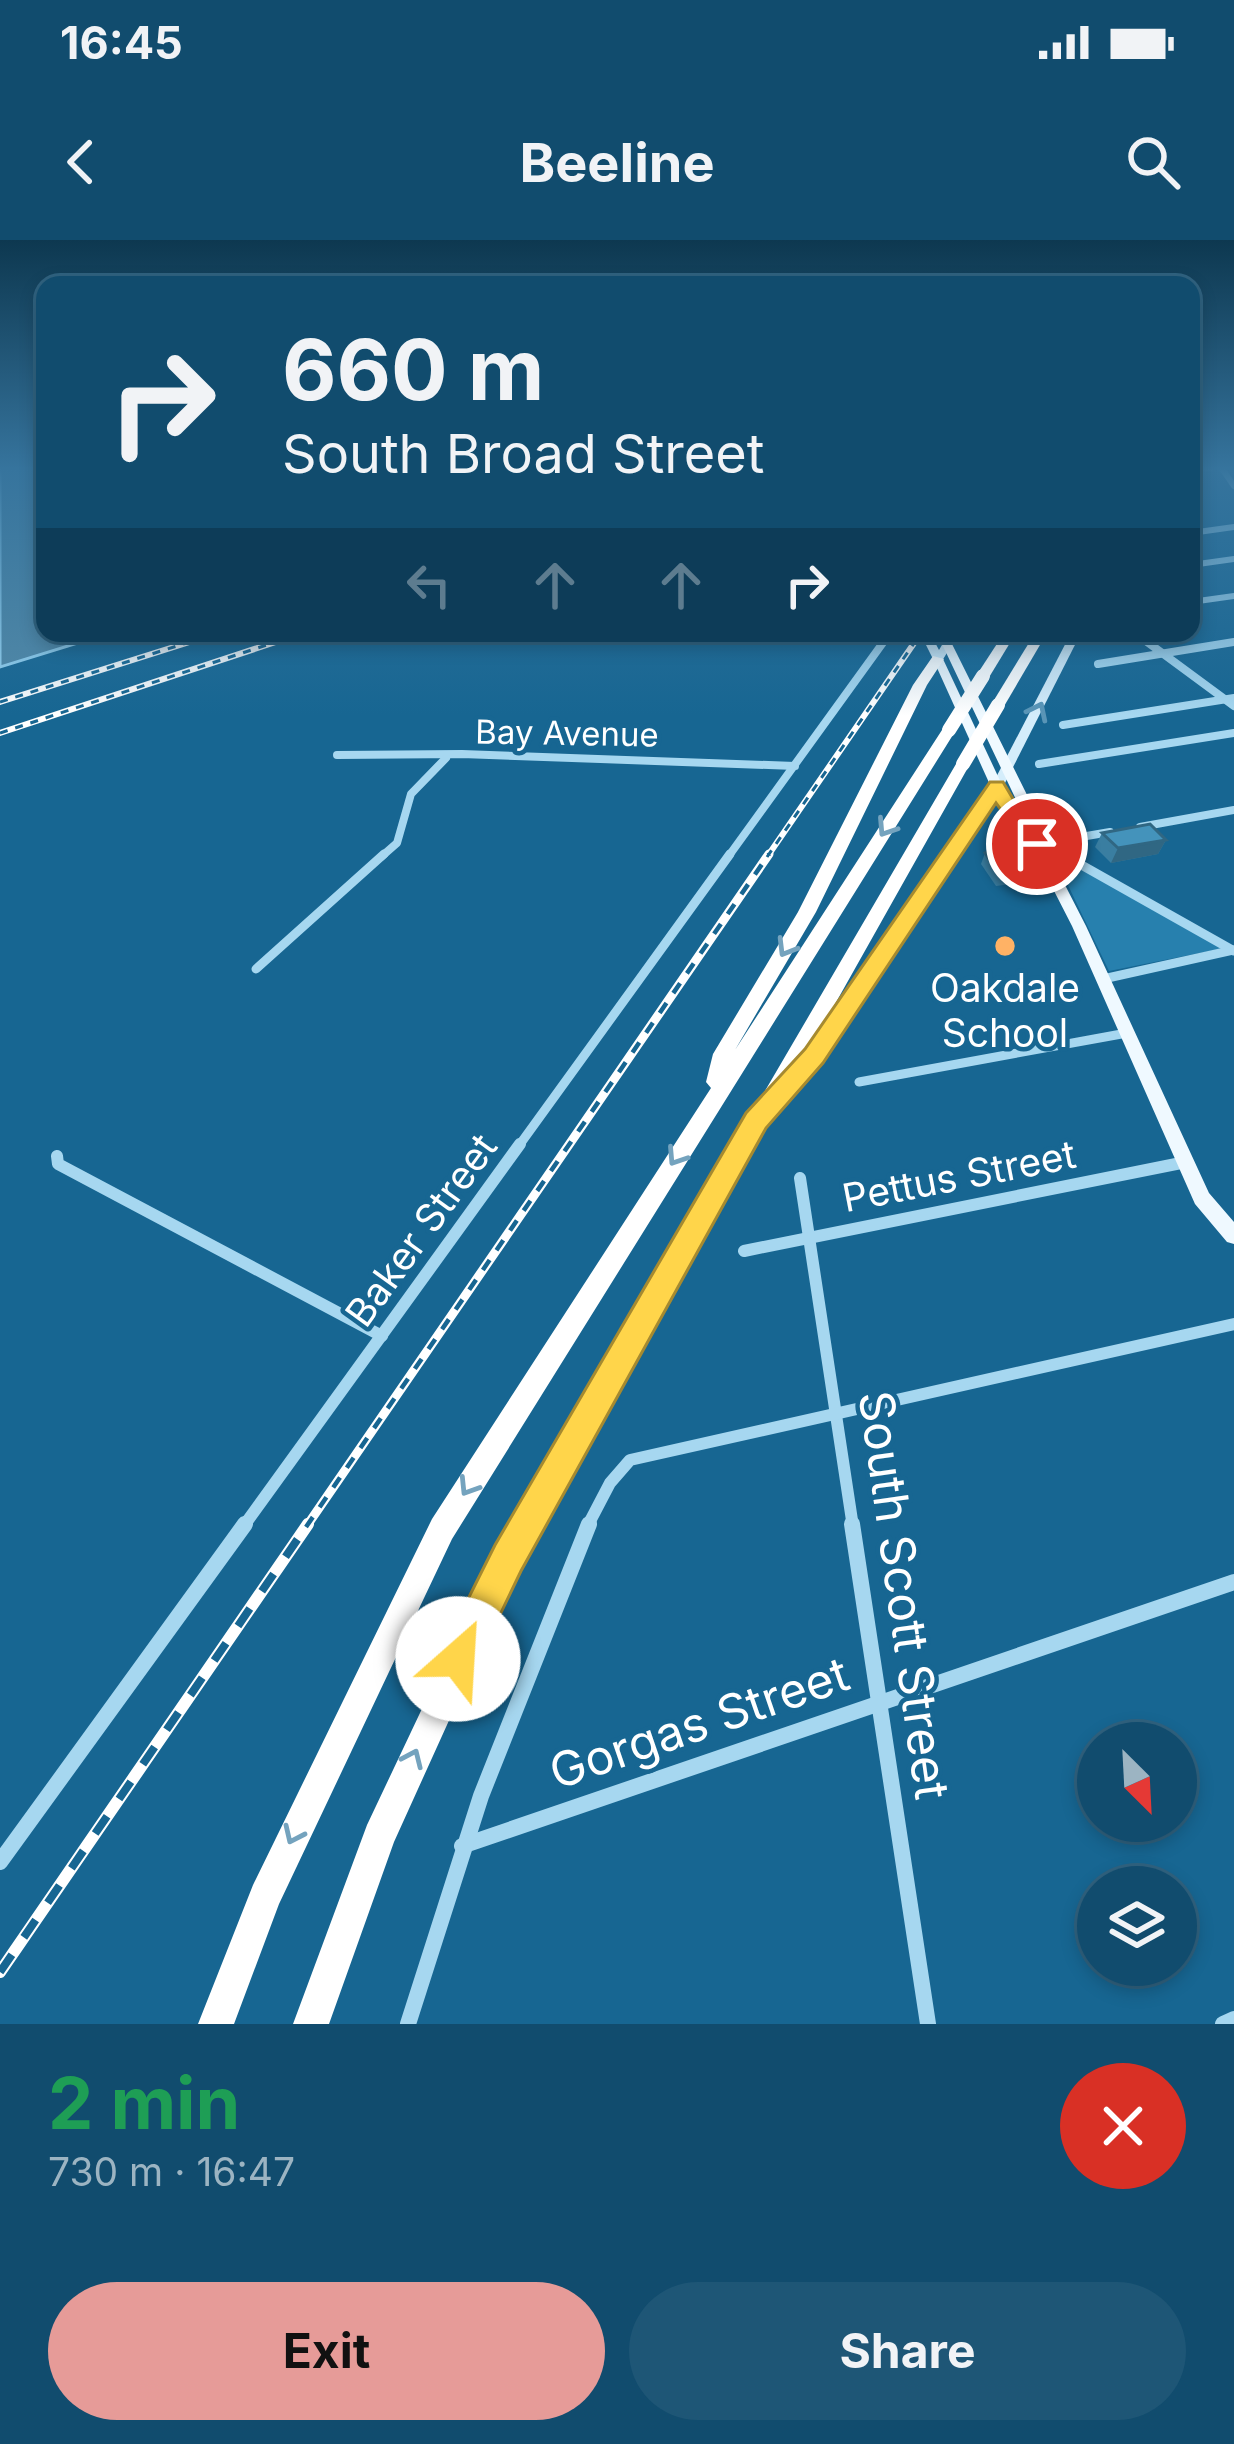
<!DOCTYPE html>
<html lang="en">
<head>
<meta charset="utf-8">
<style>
	body { margin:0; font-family:Inter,sans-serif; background:#1e5676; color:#f1f3f6; height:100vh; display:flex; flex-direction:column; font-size:45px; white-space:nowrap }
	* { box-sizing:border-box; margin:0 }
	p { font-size:39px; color:#9cb4c2 }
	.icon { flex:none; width:66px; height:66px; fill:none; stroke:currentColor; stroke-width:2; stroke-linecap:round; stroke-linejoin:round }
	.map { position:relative; height:1784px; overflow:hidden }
	.details { display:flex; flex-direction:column; background:#114c6e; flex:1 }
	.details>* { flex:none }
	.guide { position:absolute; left:36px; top:36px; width:1164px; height:366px; border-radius:24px; box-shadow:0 6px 18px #0003,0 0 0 3px #306381; background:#114c6e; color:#f1f3f6; overflow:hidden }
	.needle { width:78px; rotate:156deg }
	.fabs { position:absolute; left:1077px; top:1482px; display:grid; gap:24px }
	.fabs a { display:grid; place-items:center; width:120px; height:120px; border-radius:50%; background:#114c6e; box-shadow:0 6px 18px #0003,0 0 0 3px #306381; font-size:60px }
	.pin { position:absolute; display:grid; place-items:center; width:102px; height:102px; color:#fff; margin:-51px; border:6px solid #fff; border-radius:50%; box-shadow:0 3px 12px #0007 }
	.me { position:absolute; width:132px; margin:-66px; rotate:26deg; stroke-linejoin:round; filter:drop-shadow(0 0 9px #0008) }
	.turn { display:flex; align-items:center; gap:42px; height:252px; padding:0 48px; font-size:54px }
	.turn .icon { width:156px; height:156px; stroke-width:2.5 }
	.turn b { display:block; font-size:84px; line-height:102px }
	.lanes { display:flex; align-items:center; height:114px; padding:0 48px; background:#0003; justify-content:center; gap:60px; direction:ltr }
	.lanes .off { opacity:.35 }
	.round { display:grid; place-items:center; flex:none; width:126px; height:126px; border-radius:63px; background:#1e5676 }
	.overview { display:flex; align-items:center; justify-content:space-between; height:204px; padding:0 48px }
	h1 { font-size:72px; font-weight:700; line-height:90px; color:#1e9e55 }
	.action { display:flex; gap:24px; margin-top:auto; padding:24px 48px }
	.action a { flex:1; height:138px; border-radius:72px; background:#e69b98; color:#111; font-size:48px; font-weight:700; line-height:138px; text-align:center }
	.action a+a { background:#1e5676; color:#f1f3f6 }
	.status { display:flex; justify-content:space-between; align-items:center; height:84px; padding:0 60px; background:#114c6e; direction:ltr }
	.status svg { height:33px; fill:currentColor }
	header { display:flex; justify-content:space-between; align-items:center; height:156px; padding:0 48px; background:#114c6e; font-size:54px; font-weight:700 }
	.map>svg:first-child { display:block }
</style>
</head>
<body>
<div class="status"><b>16:45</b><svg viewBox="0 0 49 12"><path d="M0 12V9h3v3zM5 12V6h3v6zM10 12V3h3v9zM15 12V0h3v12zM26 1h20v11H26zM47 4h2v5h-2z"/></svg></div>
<header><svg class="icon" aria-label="back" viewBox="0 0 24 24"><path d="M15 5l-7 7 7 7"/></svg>Beeline<svg class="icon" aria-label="search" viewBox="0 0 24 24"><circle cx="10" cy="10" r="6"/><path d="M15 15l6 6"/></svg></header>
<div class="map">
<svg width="1234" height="1784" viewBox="0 0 1234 1784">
	<rect width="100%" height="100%" fill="#176692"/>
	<!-- green -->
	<polygon fill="#2780ae" points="1064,619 1220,707 1220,709 1109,731 1056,620"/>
	<!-- water -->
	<polygon fill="#538aa8" stroke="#99d5f3" stroke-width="3" points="0,227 45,227 45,393 110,393 0,427"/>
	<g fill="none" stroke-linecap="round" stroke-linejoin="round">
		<!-- street-far4 -->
		<g stroke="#a6d7f0" stroke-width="6">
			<polyline points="1221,227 1234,246"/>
			<polyline points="1191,230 1215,227"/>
			<polyline points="1191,293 1234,287"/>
			<polyline points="1191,325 1234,319"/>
			<polyline points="1191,362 1234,356"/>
			<polyline points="1134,393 1139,396"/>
		</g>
		<!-- street-far3 -->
		<g stroke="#a6d7f0" stroke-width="8">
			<polyline points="1135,393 1234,466"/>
			<polyline points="1098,424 1234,402"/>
			<polyline points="1063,485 1234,458"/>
			<polyline points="337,515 462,514 795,526"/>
			<polyline points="1039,524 1234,493"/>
			<polyline points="1140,587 1234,570"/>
			<polyline points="1037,604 1068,617"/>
			<polyline points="1040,604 1110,592"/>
			<polyline points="381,617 397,603 411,554 446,518"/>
			<polyline points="728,617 890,393"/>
		</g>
		<!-- street-far2 -->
		<g stroke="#a6d7f0" stroke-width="9">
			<polyline points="1062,614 1234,711"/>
			<polyline points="256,729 384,614"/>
			<polyline points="1103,739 1234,710"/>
			<polyline points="859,842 1127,793"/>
			<polyline points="518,907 730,614"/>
		</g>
		<!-- street-far1 -->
		<g stroke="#a6d7f0" stroke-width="12">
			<polyline points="57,916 58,924 382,1096"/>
			<polyline points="800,938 853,1287"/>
			<polyline points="744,1011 1186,922"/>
			<polyline points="243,1287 520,904"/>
			<polyline points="587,1287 610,1243 630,1220 1234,1084"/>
		</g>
		<!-- street -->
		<g stroke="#a6d7f0" stroke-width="16">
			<polyline points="852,1284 928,1784"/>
			<polyline points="462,1606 1234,1342"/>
			<polyline points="0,1622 245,1284"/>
			<polyline points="408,1784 481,1556 589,1284"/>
			<polyline points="1223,1784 1234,1779"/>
		</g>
		<!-- secondary -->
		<g fill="#d4edfb" fill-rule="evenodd">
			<polygon points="920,393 930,393 939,410 949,393 959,393 942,421 938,422 933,419"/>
			<polygon points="1071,393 1081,393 1003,547 993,549 991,547"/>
		</g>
		<!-- primary -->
		<polygon fill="#eff9ff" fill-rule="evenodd" points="947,401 952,404 1045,591 1044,604 1086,686 1209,953 1234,982 1234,1004 1227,1002 1195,964 1072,686 1031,606 1009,582 991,547 933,419 934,417 943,419 1003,547 1022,580 1030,589 942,404"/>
		<!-- highway -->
		<g fill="#fff" fill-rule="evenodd">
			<polygon points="1004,393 1016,393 988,439 978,439 976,436"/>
			<polygon points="1035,393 1047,393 1003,468 993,468 991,465"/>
			<polygon points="933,416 944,419 927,445 816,672 735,810 942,490 949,486 956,490 452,1299 279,1664 234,1784 198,1784 253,1645 432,1279 711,848 706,842 713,814 798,672 913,445"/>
			<polygon points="963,520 970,524 821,789 992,544 1004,547 820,821 795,849 786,851 518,1328 394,1602 329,1784 293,1784 367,1585 498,1308 956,524"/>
		</g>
		<defs>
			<g id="rail-far2">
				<polyline points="0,462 218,393"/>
				<polyline points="0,493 303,393"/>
				<polyline points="767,617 921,393"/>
			</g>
			<polyline id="rail-far1" points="306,1287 769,614"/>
			<polyline id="rail" points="0,1732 308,1284"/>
		</defs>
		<!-- rail-far2 casing -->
		<use href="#rail-far2" stroke="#fff" stroke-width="6"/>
		<!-- rail-far1 casing -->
		<use href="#rail-far1" stroke="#fff" stroke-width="9"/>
		<!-- rail casing -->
		<use href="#rail" stroke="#fff" stroke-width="12"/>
		<!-- rail-far2 -->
		<use href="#rail-far2" stroke="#176692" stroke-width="3" stroke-dasharray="8" stroke-linecap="butt"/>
		<!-- rail-far1 -->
		<use href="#rail-far1" stroke="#176692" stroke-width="4.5" stroke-dasharray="12" stroke-linecap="butt"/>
		<!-- rail -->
		<use href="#rail" stroke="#176692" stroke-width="8" stroke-dasharray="21" stroke-linecap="butt"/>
		<!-- highway-bridge -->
		<g stroke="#fff" stroke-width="14">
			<polyline points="949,490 983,436"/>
			<polyline points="963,524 998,465"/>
		</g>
	</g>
	<!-- wall -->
	<g fill="#3a7ea1">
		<polygon points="1102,593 1166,600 1158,614 1111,623 1095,607"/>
		<polygon points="985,613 1009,619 1040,630 1036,641 996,646 981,624"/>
	</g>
	<!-- shaded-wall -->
	<polygon fill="#306783" points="1166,600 1158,614 1111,623 1118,608"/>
	<!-- building -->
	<g fill="#4493bb" stroke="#306783" stroke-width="3">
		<polygon points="1150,584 1166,600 1118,608 1102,593"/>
		<polygon points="1001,606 1009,619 1030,616 1040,630 1000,635 985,613"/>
	</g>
	<!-- one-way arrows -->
	<defs><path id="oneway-chevron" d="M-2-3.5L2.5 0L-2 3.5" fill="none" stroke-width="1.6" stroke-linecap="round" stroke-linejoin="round" transform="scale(3)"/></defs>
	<use stroke="#5995b7" href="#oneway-chevron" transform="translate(1038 471) rotate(-64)"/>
	<g stroke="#74a3be">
		<use href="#oneway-chevron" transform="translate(886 588) rotate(123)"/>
		<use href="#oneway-chevron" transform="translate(786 708) rotate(121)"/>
		<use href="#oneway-chevron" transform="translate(676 917) rotate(123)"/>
		<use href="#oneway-chevron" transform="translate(468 1247) rotate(122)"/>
		<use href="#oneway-chevron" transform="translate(413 1518) rotate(-66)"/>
		<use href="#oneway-chevron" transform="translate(293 1595) rotate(115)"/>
	</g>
	<!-- sky -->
	<linearGradient id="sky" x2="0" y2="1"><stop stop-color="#0d3850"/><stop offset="0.48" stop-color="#36749d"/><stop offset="1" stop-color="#36749d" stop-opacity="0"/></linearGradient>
	<rect width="1234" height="476" fill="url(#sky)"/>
	<!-- route -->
	<polygon fill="#ffd54a" stroke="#a68a30" stroke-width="3" points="990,542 1003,542 1025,579 1047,604 1029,609 996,563 823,823 766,888 521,1331 472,1433 458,1439 444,1433 438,1419 495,1305 746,873 805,809"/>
	<!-- markers -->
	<circle fill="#ffb265" stroke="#176692" stroke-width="4.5" cx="1005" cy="706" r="12"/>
	<g text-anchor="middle" stroke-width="9" stroke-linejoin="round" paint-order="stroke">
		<!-- far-street labels -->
		<g font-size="33" fill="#fff" stroke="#176692">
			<text transform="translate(567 493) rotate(1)" y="12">Bay Avenue</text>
		</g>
		<!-- poi labels -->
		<g font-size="39" fill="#fff" stroke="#176692">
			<text x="1005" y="762">Oakdale<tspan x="1005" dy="45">School</tspan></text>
		</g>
		<!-- street labels -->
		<g font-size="39" fill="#fff" stroke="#176692">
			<text transform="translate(959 936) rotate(-11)" y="14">Pettus Street</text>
			<text transform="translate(421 990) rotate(-54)" y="14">Baker Street</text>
		</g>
		<!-- near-street labels -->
		<g font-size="48" fill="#fff" stroke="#176692">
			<text transform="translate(904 1355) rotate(82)" y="17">South Scott Street</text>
			<text transform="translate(699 1483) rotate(-19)" y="17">Gorgas Street</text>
		</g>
	</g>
</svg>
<div class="fabs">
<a><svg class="needle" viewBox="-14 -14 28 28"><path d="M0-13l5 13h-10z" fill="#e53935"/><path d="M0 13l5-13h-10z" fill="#9cb4c2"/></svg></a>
<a><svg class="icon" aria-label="layers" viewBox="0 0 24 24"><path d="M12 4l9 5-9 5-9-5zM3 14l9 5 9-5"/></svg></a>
</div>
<div class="pin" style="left:1037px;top:604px;background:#d93025"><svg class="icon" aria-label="arrive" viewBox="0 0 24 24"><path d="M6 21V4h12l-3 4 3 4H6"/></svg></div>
<svg class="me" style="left:458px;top:1419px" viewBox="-20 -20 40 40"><circle r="19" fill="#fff"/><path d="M0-13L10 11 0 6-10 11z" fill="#ffd54a"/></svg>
<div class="guide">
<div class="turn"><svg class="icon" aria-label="right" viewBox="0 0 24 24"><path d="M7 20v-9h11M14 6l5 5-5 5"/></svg><div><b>660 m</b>South Broad Street</div></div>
<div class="lanes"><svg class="icon off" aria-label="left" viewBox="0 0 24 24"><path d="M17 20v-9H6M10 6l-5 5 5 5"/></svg><svg class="icon off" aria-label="ahead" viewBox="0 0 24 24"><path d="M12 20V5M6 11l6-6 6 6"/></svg><svg class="icon off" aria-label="ahead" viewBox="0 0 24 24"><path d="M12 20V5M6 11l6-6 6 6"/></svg><svg class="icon" aria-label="right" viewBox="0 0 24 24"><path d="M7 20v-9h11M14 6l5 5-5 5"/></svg></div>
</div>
</div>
<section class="details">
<div class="overview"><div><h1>2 min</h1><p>730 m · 16:47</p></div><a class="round" style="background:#d93025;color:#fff"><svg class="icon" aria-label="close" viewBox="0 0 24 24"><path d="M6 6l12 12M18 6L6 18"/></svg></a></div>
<div class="action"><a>Exit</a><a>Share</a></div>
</section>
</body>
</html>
